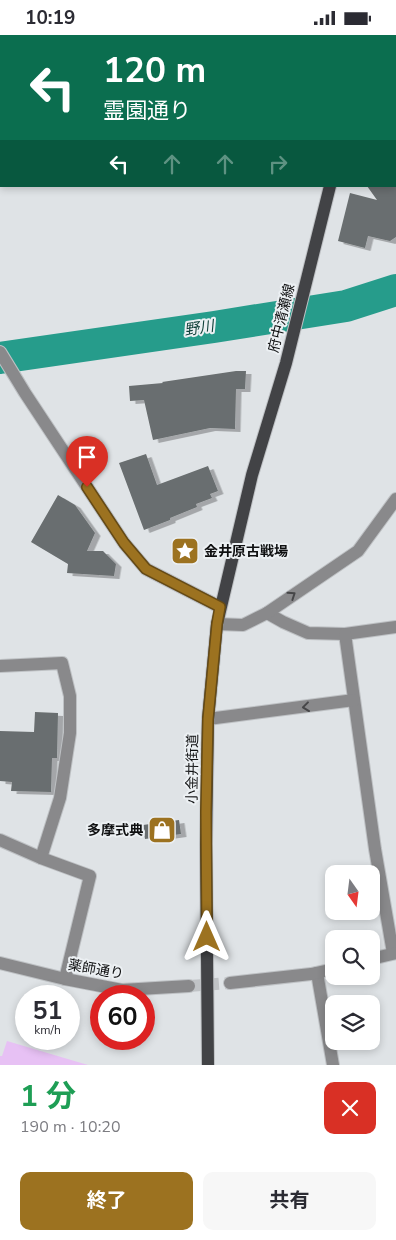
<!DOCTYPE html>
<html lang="ja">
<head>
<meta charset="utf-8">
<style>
	body { margin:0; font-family:"Nunito Sans","Noto Sans JP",sans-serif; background:#f7f7f7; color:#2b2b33; height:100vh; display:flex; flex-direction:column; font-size:19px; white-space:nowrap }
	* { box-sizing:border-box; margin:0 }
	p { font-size:16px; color:#7c7c81 }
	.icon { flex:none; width:28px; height:28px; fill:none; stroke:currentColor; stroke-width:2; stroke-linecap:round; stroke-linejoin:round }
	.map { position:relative; height:1030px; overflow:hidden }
	.side { display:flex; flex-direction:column; background:#fff; flex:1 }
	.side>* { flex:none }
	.hud { position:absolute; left:0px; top:0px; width:396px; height:152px; box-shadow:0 2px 8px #0003; background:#0b6e4f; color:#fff; overflow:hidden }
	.needle { width:32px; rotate:166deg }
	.controls { position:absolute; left:325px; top:830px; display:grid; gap:10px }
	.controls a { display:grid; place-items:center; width:55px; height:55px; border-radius:10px; background:#fff; box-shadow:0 2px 8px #0003; font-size:25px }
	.speed { position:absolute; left:15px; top:950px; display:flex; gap:10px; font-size:25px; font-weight:700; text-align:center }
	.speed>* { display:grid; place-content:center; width:65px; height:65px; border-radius:50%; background:#fff; box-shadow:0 2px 8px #0003; line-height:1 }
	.speed small { font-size:12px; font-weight:400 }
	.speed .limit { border:8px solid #d22; background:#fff; color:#111 }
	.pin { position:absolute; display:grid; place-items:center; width:42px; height:42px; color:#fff; margin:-51px -21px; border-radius:50% 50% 50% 0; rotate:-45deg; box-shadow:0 0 5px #0007 }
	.pin .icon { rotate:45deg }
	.me { position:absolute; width:55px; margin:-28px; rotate:0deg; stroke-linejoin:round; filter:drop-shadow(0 0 4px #0008) }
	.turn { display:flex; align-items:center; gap:18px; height:105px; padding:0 20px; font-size:22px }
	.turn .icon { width:65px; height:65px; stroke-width:2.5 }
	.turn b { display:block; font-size:35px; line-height:42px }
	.lanes { display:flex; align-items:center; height:48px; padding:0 20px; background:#0003; justify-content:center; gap:25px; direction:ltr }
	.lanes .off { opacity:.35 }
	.round { display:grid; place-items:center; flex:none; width:52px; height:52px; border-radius:10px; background:#f7f7f7 }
	.head { display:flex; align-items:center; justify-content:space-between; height:85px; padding:0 20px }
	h1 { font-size:30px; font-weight:700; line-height:38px; color:#1e9e55 }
	.button { display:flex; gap:10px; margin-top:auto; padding:10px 20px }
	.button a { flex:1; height:58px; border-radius:10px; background:#9c7220; color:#fff; font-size:20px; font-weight:700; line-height:58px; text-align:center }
	.button a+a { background:#f7f7f7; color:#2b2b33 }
	.status { display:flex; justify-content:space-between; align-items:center; height:35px; padding:0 25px; background:#fff; direction:ltr }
	.status svg { height:14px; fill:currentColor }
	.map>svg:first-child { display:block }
</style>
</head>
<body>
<div class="status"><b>10:19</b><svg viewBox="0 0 49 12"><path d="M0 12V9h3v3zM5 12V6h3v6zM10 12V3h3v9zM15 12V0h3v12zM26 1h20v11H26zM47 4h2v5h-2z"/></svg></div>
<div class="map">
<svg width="396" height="1030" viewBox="0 0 396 1030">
	<defs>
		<filter id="shadow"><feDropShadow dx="5.5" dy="3" stdDeviation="0" flood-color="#0004"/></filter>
	</defs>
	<rect width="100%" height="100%" fill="#dfe3e6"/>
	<!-- green -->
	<polygon fill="#e7c1f4" points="7,1006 88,1030 0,1030 0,1021 2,1021"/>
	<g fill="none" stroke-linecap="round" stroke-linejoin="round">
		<!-- river -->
		<polyline stroke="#269c8b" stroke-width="32" points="0,323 214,292 346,271 396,255"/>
	</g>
	<!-- building -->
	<g fill="#696e6f" filter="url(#shadow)">
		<polygon points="367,151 396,151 396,202 390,206 368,201 365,213 338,206 350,158 377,165"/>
		<polygon points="236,336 246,336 245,354 236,354 235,394 210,393 153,405 144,365 130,366 129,351 163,348 162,347"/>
		<polygon points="146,419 157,450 208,431 218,456 210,459 212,463 196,469 197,472 170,483 170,485 144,495 119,428"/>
		<polygon points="58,460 75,470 95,498 87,516 103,516 116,529 114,541 67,538 68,529 31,507"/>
		<polygon points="35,677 58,678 57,723 52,723 51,757 11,756 12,747 0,746 0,696 34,697"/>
		<polygon points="179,785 181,799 145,804 143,790"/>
	</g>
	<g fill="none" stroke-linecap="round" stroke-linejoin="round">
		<!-- minor-tunnel -->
		<polyline stroke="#c0c3c6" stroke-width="12" stroke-dasharray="12 6" stroke-linecap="butt" points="189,951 230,948"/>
		<defs>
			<g id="minor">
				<polyline points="24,0 24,1"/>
				<polyline points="395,36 396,36"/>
				<polyline points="0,82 1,82"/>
				<polyline points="0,317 25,358 124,508 146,534 220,572"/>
				<polyline points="267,578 283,587 308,598 345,599 396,592"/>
				<polyline points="217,589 243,590 267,578 358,516 396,464"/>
				<polyline points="345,599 375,814 393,918"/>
				<polyline points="0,631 62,628 70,661 70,698 60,763 41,823"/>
				<polyline points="208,684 354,665"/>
				<polyline points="0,805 41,823 90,841 65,944"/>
				<polyline points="371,924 396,918"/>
				<polyline points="0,928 65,944 122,955 189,951"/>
				<polyline points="317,938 333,1030"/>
				<polyline points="230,948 311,939 334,934"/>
			</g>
			<g id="major">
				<polyline points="364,1 364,0"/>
				<polyline points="208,1030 206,809 208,684 217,589 252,440 286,328 330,151"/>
			</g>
		</defs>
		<!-- minor casing -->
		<use href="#minor" stroke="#bec1c4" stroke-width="14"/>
		<!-- major casing -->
		<use href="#major" stroke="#bec1c4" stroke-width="14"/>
		<!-- minor -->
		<use href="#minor" stroke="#89898b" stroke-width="12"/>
		<!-- major -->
		<use href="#major" stroke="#424346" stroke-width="12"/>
	</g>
	<!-- one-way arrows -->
	<defs><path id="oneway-chevron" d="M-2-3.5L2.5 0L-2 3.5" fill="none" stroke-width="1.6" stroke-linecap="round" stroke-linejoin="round" transform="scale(1.25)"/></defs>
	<g stroke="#464648">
		<use href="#oneway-chevron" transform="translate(292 560) rotate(-34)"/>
		<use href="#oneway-chevron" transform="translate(306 672) rotate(173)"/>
	</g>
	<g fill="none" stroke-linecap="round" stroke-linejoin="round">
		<defs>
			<polyline id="route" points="87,452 124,508 146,534 220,572 217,589 208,684 206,777 207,902"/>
		</defs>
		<!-- route casing -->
		<use href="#route" stroke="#654a15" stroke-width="12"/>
		<!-- route -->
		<use href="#route" stroke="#9c7220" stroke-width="9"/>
	</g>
	<!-- icons -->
	<defs>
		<symbol id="sight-square" viewBox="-11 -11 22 22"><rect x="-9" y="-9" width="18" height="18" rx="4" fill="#9c7220" stroke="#ecf0f3"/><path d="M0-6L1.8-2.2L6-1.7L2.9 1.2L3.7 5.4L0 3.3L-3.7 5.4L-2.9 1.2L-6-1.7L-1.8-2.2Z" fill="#fff"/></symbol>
		<symbol id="shop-square" viewBox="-11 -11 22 22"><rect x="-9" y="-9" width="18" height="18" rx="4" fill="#9c7220" stroke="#ecf0f3"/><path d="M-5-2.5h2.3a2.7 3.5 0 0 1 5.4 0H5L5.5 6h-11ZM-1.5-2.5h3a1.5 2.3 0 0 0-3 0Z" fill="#fff"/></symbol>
	</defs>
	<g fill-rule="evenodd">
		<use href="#sight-square" x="169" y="500" width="32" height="32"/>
		<use href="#shop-square" x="146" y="779" width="32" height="32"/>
	</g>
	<g text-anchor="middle" stroke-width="4" stroke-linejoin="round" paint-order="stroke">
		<!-- street labels -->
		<g font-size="14" fill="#0f1011" stroke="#ecf0f3">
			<text transform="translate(281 283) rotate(-76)" y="5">府中清瀬線</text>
			<text transform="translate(192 734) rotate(-89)" y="5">小金井街道</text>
			<text transform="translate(96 934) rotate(10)" y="5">薬師通り</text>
		</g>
		<!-- poi labels -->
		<g font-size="14" font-weight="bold" fill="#0f1011" stroke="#ecf0f3" text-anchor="start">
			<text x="204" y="521">金井原古戦場</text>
			<text x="143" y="800" text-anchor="end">多摩式典</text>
		</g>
		<!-- water labels -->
		<g font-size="15" font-style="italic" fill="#11423b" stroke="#ecf0f3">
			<text transform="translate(199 293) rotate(-9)" y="5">野川</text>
		</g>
	</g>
</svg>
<div class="controls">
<a><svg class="needle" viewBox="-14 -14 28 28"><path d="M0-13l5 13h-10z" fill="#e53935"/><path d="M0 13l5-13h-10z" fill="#7c7c81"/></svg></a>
<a><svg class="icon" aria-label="search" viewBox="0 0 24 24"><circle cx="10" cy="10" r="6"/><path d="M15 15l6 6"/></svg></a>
<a><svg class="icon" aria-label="layers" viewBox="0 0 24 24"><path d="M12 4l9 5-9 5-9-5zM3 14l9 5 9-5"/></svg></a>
</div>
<div class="speed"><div>51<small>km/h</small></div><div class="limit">60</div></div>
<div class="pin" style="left:87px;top:452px;background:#d93025"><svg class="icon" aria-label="arrive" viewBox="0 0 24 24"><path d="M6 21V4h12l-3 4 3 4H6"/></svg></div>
<svg class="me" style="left:207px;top:902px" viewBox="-20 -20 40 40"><path d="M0-17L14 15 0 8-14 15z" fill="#9c7220" stroke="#fff" stroke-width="4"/></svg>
<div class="hud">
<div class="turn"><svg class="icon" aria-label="left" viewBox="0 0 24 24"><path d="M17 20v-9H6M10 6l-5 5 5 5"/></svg><div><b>120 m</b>霊園通り</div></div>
<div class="lanes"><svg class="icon" aria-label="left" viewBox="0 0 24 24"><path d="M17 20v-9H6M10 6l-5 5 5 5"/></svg><svg class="icon off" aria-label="ahead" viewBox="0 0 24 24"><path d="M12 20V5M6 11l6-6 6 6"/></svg><svg class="icon off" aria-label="ahead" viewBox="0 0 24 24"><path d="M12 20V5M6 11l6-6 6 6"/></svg><svg class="icon off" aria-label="right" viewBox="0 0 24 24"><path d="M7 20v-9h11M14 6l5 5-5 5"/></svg></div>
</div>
</div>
<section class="side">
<div class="head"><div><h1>1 分</h1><p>190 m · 10:20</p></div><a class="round" style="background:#d93025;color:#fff"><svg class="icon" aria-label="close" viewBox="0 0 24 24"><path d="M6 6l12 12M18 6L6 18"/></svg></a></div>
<div class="button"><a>終了</a><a>共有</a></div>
</section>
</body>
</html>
